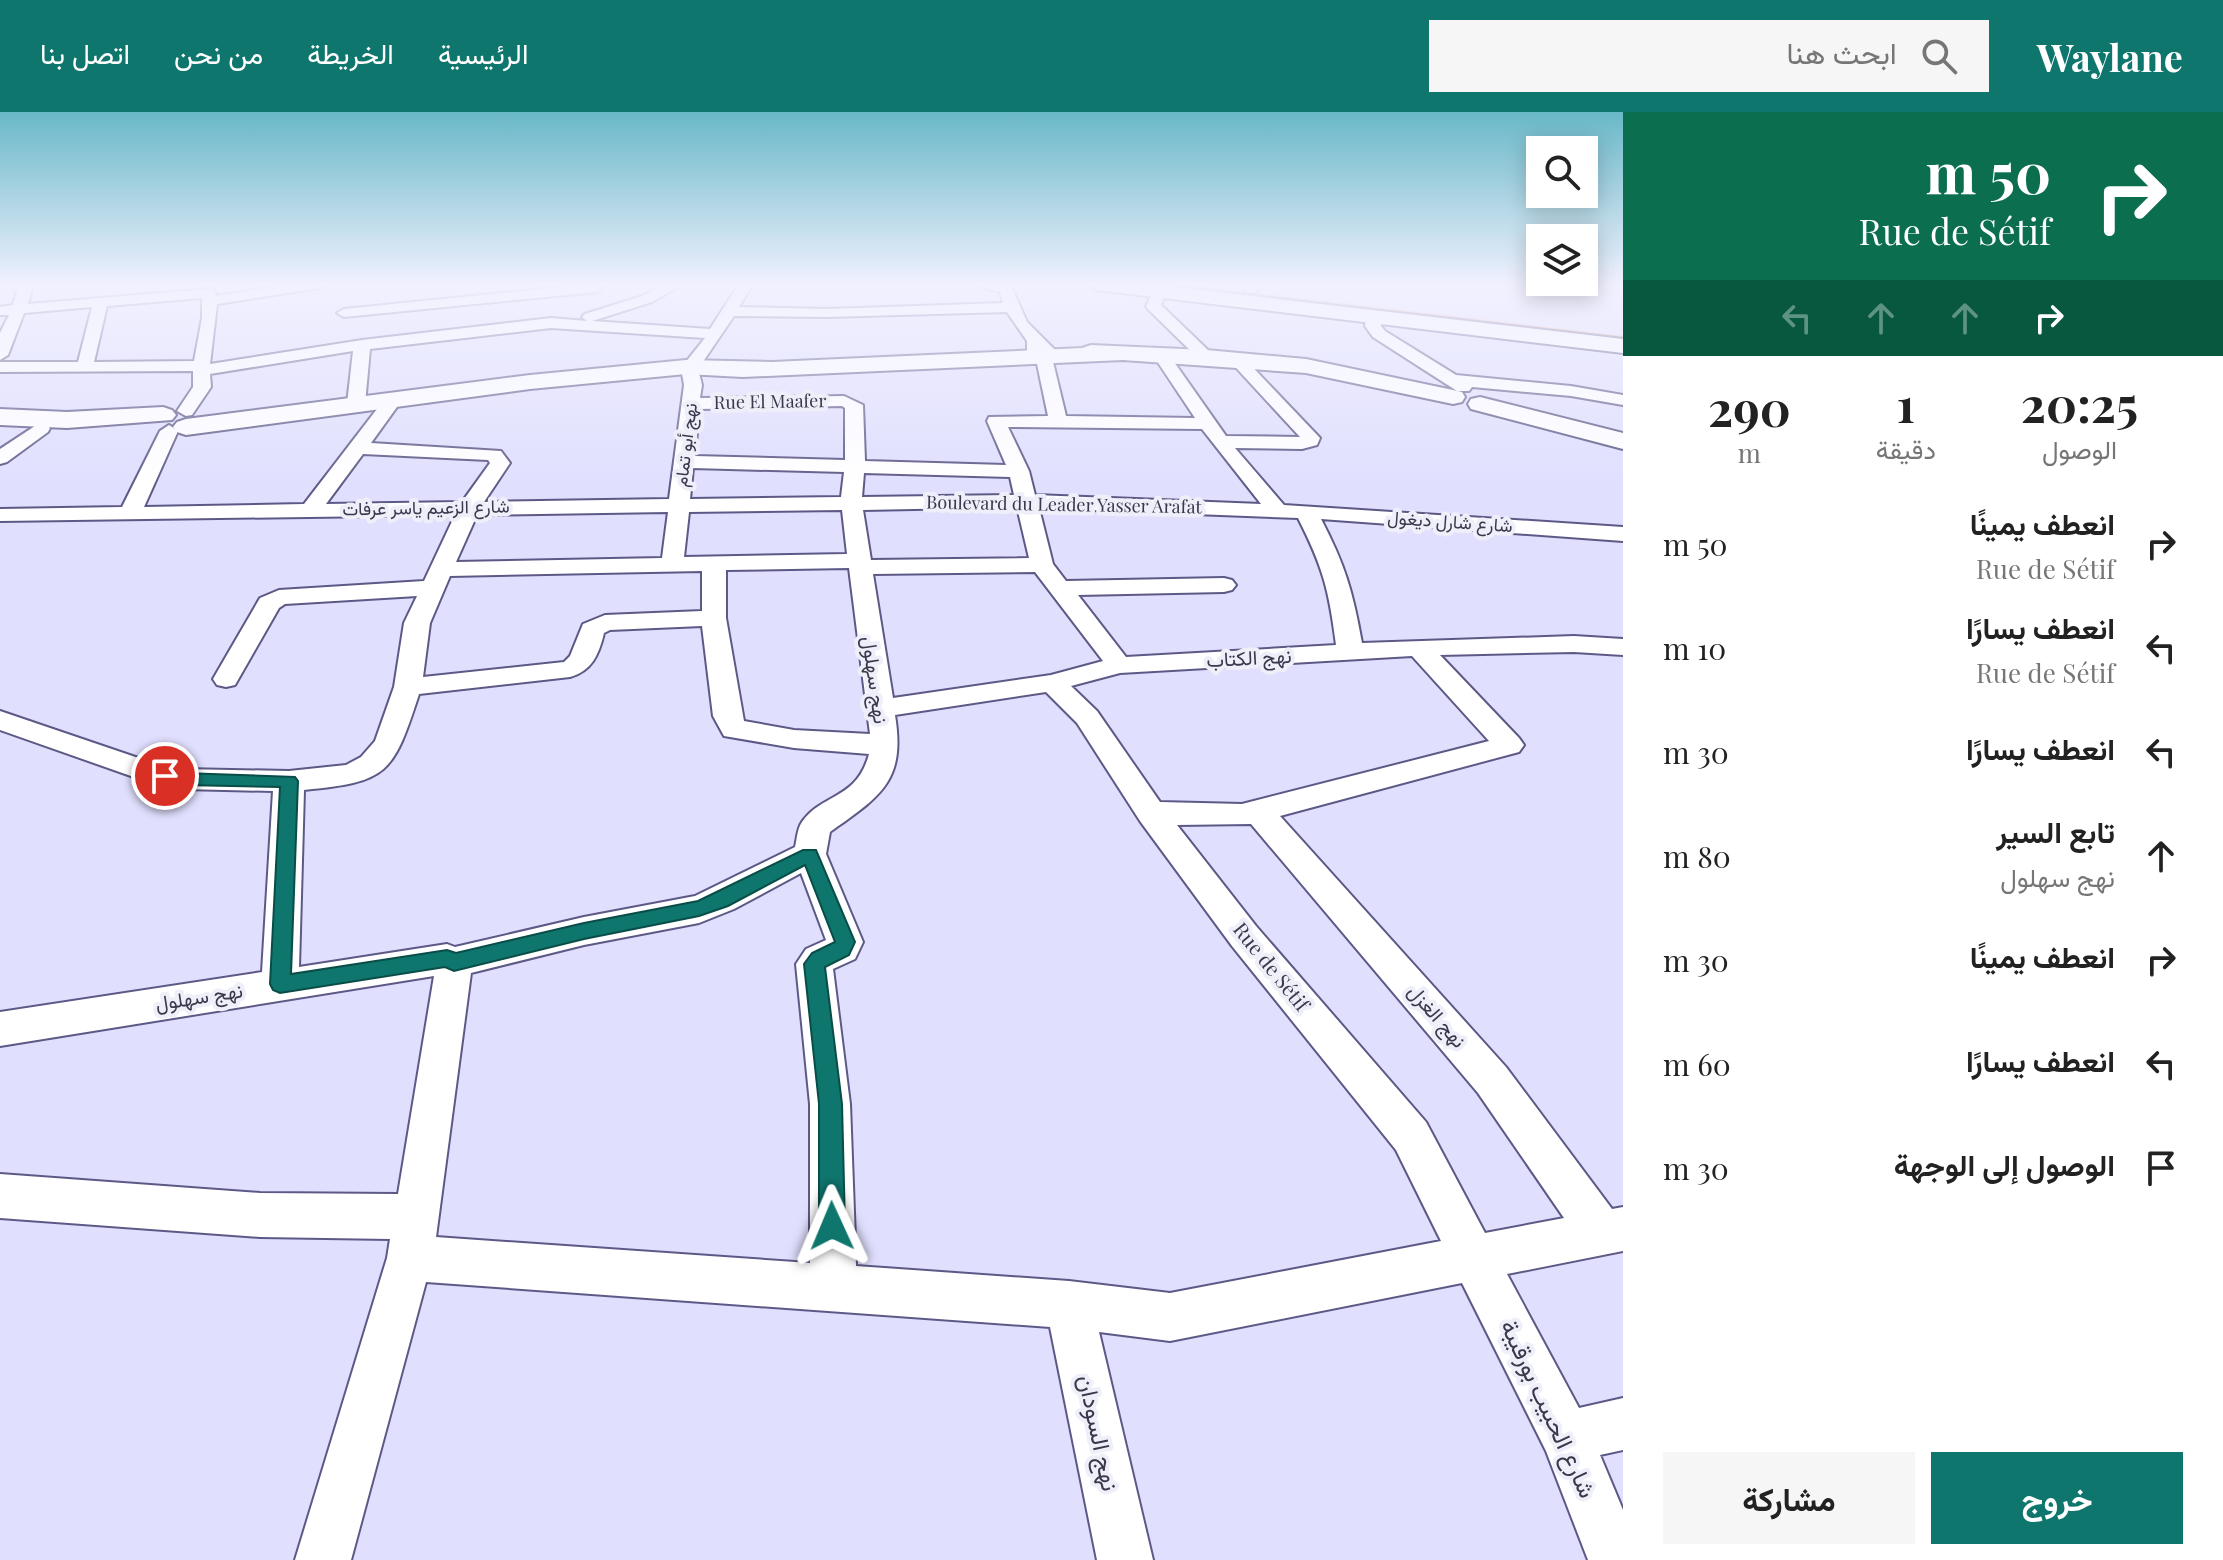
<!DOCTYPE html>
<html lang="ar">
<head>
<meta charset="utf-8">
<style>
	body { margin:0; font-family:"Playfair Display",Vazirmatn,serif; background:#f6f6f6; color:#222; direction:rtl; height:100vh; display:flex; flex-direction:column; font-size:30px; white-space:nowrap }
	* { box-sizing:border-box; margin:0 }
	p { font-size:26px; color:#767676 }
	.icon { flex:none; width:44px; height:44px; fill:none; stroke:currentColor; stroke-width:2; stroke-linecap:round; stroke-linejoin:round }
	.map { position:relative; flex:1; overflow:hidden; direction:ltr }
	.sheet { display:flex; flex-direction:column; background:#fff; width:600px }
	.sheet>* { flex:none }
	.hud { background:#0b6e4f; color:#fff; overflow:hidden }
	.fabs { position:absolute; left:1526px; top:24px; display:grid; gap:16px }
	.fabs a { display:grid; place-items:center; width:72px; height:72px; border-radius:0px; background:#fff; box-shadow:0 4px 20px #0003; font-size:40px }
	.pin { position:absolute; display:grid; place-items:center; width:68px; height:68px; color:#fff; margin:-34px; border:4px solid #fff; border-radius:50%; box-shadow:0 2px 8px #0007 }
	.me { position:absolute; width:88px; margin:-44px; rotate:359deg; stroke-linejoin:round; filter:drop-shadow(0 0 6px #0008) }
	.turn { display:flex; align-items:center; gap:28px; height:168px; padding:0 40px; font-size:36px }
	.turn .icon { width:104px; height:104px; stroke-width:2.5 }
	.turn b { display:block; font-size:56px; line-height:68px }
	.lanes { display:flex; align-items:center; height:76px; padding:0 40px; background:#0003; justify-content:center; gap:40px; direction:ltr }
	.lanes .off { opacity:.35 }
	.eta { display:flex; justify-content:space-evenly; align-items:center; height:136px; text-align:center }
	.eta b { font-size:48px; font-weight:700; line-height:56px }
	.action { display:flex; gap:16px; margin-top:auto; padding:16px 40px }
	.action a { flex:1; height:92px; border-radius:0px; background:#0f766e; color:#fff; font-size:32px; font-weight:700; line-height:92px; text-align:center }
	.action a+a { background:#f6f6f6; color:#222 }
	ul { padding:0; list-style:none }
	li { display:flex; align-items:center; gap:24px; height:104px; padding:0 40px }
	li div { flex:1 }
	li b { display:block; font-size:30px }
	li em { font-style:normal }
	header { display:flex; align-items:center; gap:48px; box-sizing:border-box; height:112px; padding:0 40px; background:#0f766e; color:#fff }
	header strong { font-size:38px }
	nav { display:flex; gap:44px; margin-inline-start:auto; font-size:28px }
	.search { width:560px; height:72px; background:#f6f6f6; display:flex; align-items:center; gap:20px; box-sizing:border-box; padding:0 28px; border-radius:0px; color:#767676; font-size:30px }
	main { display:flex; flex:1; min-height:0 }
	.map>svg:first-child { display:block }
</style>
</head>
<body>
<header>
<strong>Waylane</strong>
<div class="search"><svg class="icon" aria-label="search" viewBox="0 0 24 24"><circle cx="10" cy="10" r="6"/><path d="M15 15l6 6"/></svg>ابحث هنا</div>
<nav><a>الرئيسية</a><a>الخريطة</a><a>من نحن</a><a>اتصل بنا</a></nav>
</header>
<main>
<section class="sheet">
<div class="hud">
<div class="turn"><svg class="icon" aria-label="right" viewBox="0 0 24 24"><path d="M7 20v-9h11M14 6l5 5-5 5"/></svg><div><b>50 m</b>Rue de Sétif</div></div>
<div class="lanes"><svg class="icon off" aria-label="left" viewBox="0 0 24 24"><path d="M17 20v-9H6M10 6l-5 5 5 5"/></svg><svg class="icon off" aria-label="ahead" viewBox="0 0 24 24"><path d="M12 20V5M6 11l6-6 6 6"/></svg><svg class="icon off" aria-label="ahead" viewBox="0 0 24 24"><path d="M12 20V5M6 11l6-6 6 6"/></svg><svg class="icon" aria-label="right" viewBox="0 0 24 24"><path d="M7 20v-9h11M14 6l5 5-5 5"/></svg></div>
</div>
<div class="eta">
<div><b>20:25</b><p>الوصول</p></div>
<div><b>1</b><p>دقيقة</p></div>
<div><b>290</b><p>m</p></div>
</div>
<ul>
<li><svg class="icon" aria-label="right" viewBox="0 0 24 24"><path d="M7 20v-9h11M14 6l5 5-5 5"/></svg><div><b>انعطف يمينًا</b><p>Rue de Sétif</p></div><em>50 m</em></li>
<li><svg class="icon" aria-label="left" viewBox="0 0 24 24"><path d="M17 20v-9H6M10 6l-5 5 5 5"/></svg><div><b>انعطف يسارًا</b><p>Rue de Sétif</p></div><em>10 m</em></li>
<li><svg class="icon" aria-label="left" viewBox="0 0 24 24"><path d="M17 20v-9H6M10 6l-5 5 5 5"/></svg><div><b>انعطف يسارًا</b></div><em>30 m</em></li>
<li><svg class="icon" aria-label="ahead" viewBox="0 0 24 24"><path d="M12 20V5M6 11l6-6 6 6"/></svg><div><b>تابع السير</b><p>نهج سهلول</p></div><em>80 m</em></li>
<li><svg class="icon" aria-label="right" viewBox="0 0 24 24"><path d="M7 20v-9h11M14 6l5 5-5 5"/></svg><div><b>انعطف يمينًا</b></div><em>30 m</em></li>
<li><svg class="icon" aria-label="left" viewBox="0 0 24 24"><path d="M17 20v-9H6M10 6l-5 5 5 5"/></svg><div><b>انعطف يسارًا</b></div><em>60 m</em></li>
<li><svg class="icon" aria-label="arrive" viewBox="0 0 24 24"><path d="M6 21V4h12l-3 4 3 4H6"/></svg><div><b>الوصول إلى الوجهة</b></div><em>30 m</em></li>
</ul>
<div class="action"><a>خروج</a><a>مشاركة</a></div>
</section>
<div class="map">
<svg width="1623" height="1448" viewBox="0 0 1623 1448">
	<rect width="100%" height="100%" fill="#e0dffe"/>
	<!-- green -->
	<polygon fill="#ebab8b" points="1119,172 1178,172 1623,224 1623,232"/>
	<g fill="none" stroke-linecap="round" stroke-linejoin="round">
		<defs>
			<g id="street">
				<path d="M19,172H33L28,192L209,177L214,178L216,184L290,172H326L319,176L217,192L210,252L362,228L551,206L587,209L582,205L585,202L642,184L665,172H683L652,190L592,209L710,217L739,172H753L739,195L827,197L1003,191L1000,180L971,172L1011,174L1027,210L1062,245L1053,250L1066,304L1195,306L1153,243L1161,238L1167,240L1226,324L1300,325L1228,247L1236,242L1242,244L1320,326L1317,333L1302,337L1235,336L1284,393L1623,415V429L1321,407C1345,453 1353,480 1362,531L1574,524L1623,527V543L1574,540L1440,543L1519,626L1524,633L1519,640L1280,704L1506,955L1612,1097L1623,1095V1139L1507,1162L1579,1296L1623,1286V1338L1600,1343L1623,1398V1448H1588L1546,1339L1462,1171L1170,1229L1099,1220L1153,1448H1097L1050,1215L426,1170L351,1448H295L387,1146L390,1127L260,1125L0,1106V1062L260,1081L398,1082L434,864L0,934V900L262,860L273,679L182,677L148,670L0,618V599L153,651L182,657L289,659L346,653L361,645L375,629L394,575L404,511L417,484L285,492L279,496L235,573L226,575L217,573L213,567L260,486L279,478L424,469L455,403L0,409V397L122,395L160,319L169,313L178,319L144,395L304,392L387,284L393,283L402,288L371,331L501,339L510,351L484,390L669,387L684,273L681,256L705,226L551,216L370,237L365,292L356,297L347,292L353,239L210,262L211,275L192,303L186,304L177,299L193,275V259L0,260V250H78L92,195L24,201L8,243L0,248V221L9,203H0V195L13,193ZM202,186V206L194,249L94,250L107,194ZM1007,200L1027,229V239L1036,247L1048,304L989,305L987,309L1006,353L865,349L863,293L844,284L700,286L702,273L698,257L734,204L827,205ZM842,294L845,296V348L695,344L699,297ZM1008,315L1202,317L1261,392L1035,383L1029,359ZM363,342L488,348L490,351L462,390L326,392ZM693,356L844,360L841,385L690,387ZM864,361L1010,365L1014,383L862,385ZM1017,395L1029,446L871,448L863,398ZM1039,396L1298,406C1323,455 1329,478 1336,533L1126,545L1078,483L1224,480L1232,478L1236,473L1232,468L1224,466L1066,469L1053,452ZM842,398L847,442L684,445L689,400ZM668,400L662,446L456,450L477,403ZM849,456L870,622L794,618L744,609L726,506V458ZM702,459V499L605,503L583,512L570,544L564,550L423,565L430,511L450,464ZM1035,460L1103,549L1051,563L893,586L873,462ZM702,514L713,604L724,624L794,636L869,642C857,688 822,681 802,710C797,717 797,727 795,735L695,784L584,805L455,835L447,832L299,855L304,678C388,670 393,662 419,582L570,565C592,559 599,542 604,521L610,518ZM1412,544L1489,629L1242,692L1160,690L1097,599L1071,574L1120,561ZM1046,580L1077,611L1140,709L1232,834L1396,1038L1441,1129L1170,1181L1069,1169L856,1154L850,992L833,857L855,847L863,830L826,742L830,720C880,684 906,670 895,603ZM1251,712L1478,981L1564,1106L1485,1121L1426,1010L1256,814L1177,713ZM801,761L826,828L806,837L796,852L810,992V1151L436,1125L471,861L584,833L699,811L734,797Z"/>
				<polygon points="592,172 604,176 597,180 344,205 337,201 344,197"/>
				<polygon points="1245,172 1259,172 1256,181 1246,181"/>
				<polygon points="1159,177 1166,181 1161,193 1212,242 1212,248 1200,248 1148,197 1146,194 1154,178"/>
				<polygon points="1374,200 1382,205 1381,214 1385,219 1456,263 1571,274 1623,283 1623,293 1571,284 1472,275 1469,279 1457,279 1373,225 1365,214 1366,205"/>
				<polygon points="41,310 50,316 48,320 7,350 0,352 0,337"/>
			</g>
			<g id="secondary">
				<polygon points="1091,233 1206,238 1306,247 1453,278 1462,280 1465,285 1462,290 1453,292 1306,261 1123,248 743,265 686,262 530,277 186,323 177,320 173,315 177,310 186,307 530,263 686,248 772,250 1082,236"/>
				<polygon points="1480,285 1623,321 1623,337 1471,297 1468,292 1471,287"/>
				<polygon points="163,295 172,298 176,303 172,308 67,316 0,313 0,297 67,300"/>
			</g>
			<polygon id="highway" points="1087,172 1148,172 1623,227 1623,241 1096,178"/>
		</defs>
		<!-- street casing -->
		<use href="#street" stroke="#5d5986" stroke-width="4"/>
		<!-- secondary casing -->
		<use href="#secondary" stroke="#5d5986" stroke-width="4"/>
		<!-- highway casing -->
		<use href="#highway" stroke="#5d5986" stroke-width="4"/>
		<!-- street -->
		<use href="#street" fill="#fff" fill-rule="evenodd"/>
		<!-- secondary -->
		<use href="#secondary" fill="#fff" fill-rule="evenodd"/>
		<!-- highway -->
		<use href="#highway" fill="#fff" fill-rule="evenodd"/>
	</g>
	<!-- sky -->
	<linearGradient id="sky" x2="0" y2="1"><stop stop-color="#69b8c8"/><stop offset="0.46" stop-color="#f1f1ff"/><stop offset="1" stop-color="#f1f1ff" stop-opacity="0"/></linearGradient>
	<rect width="1623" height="375" fill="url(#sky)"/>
	<!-- route -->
	<polygon fill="#0f766e" stroke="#0a4d48" stroke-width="2" points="165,658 182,661 295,665 298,669 291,862 447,838 456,841 584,811 698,789 803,738 816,738 855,830 849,843 825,855 842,992 845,1114 841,1123 832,1127 823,1123 819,1114 819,992 804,852 812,841 835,830 805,753 728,794 699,804 584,827 454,859 445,855 280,881 273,878 270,872 280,675 182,673 159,668 156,664 159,659"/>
	<g text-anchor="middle" stroke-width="8" stroke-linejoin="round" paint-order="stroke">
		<!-- far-street labels -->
		<g font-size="18" fill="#39384c" stroke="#efeff9">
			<text transform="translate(770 290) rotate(-1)" y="6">Rue El Maafer</text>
			<text transform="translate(686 333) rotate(-83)" y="6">نهج أبو تمام</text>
			<text transform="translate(1064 393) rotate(1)" y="6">Boulevard du Leader Yasser Arafat</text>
			<text transform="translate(426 396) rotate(-1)" y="6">شارع الزعيم ياسر عرفات</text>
			<text transform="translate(1450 410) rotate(4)" y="6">شارع شارل ديغول</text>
		</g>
		<!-- street labels -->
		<g font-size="20" fill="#39384c" stroke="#efeff9">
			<text transform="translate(1249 546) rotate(-3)" y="7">نهج الكتاب</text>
			<text transform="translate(875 568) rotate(82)" y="7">نهج سهلول</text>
			<text transform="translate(1271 855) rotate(51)" y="7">Rue de Sétif</text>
			<text transform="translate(199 885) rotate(-9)" y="7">نهج سهلول</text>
			<text transform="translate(1437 904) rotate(49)" y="7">نهج الغزل</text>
		</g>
		<!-- near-street labels -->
		<g font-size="24" fill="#39384c" stroke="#efeff9">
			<text transform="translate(1548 1297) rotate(65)" y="8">شارع الحبيب بورقيبة</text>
			<text transform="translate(1098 1321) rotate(78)" y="8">نهج السودان</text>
		</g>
	</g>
</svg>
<div class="fabs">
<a><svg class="icon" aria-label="search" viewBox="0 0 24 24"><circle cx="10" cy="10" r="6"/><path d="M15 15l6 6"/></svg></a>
<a><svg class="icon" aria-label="layers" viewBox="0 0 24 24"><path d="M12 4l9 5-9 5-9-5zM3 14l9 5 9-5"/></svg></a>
</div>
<div class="pin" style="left:165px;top:664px;background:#d93025"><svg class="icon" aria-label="arrive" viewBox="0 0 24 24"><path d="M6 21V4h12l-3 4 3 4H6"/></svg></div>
<svg class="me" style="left:832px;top:1114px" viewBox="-20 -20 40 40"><path d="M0-17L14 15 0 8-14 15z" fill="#0f766e" stroke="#fff" stroke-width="4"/></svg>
</div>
</main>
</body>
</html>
